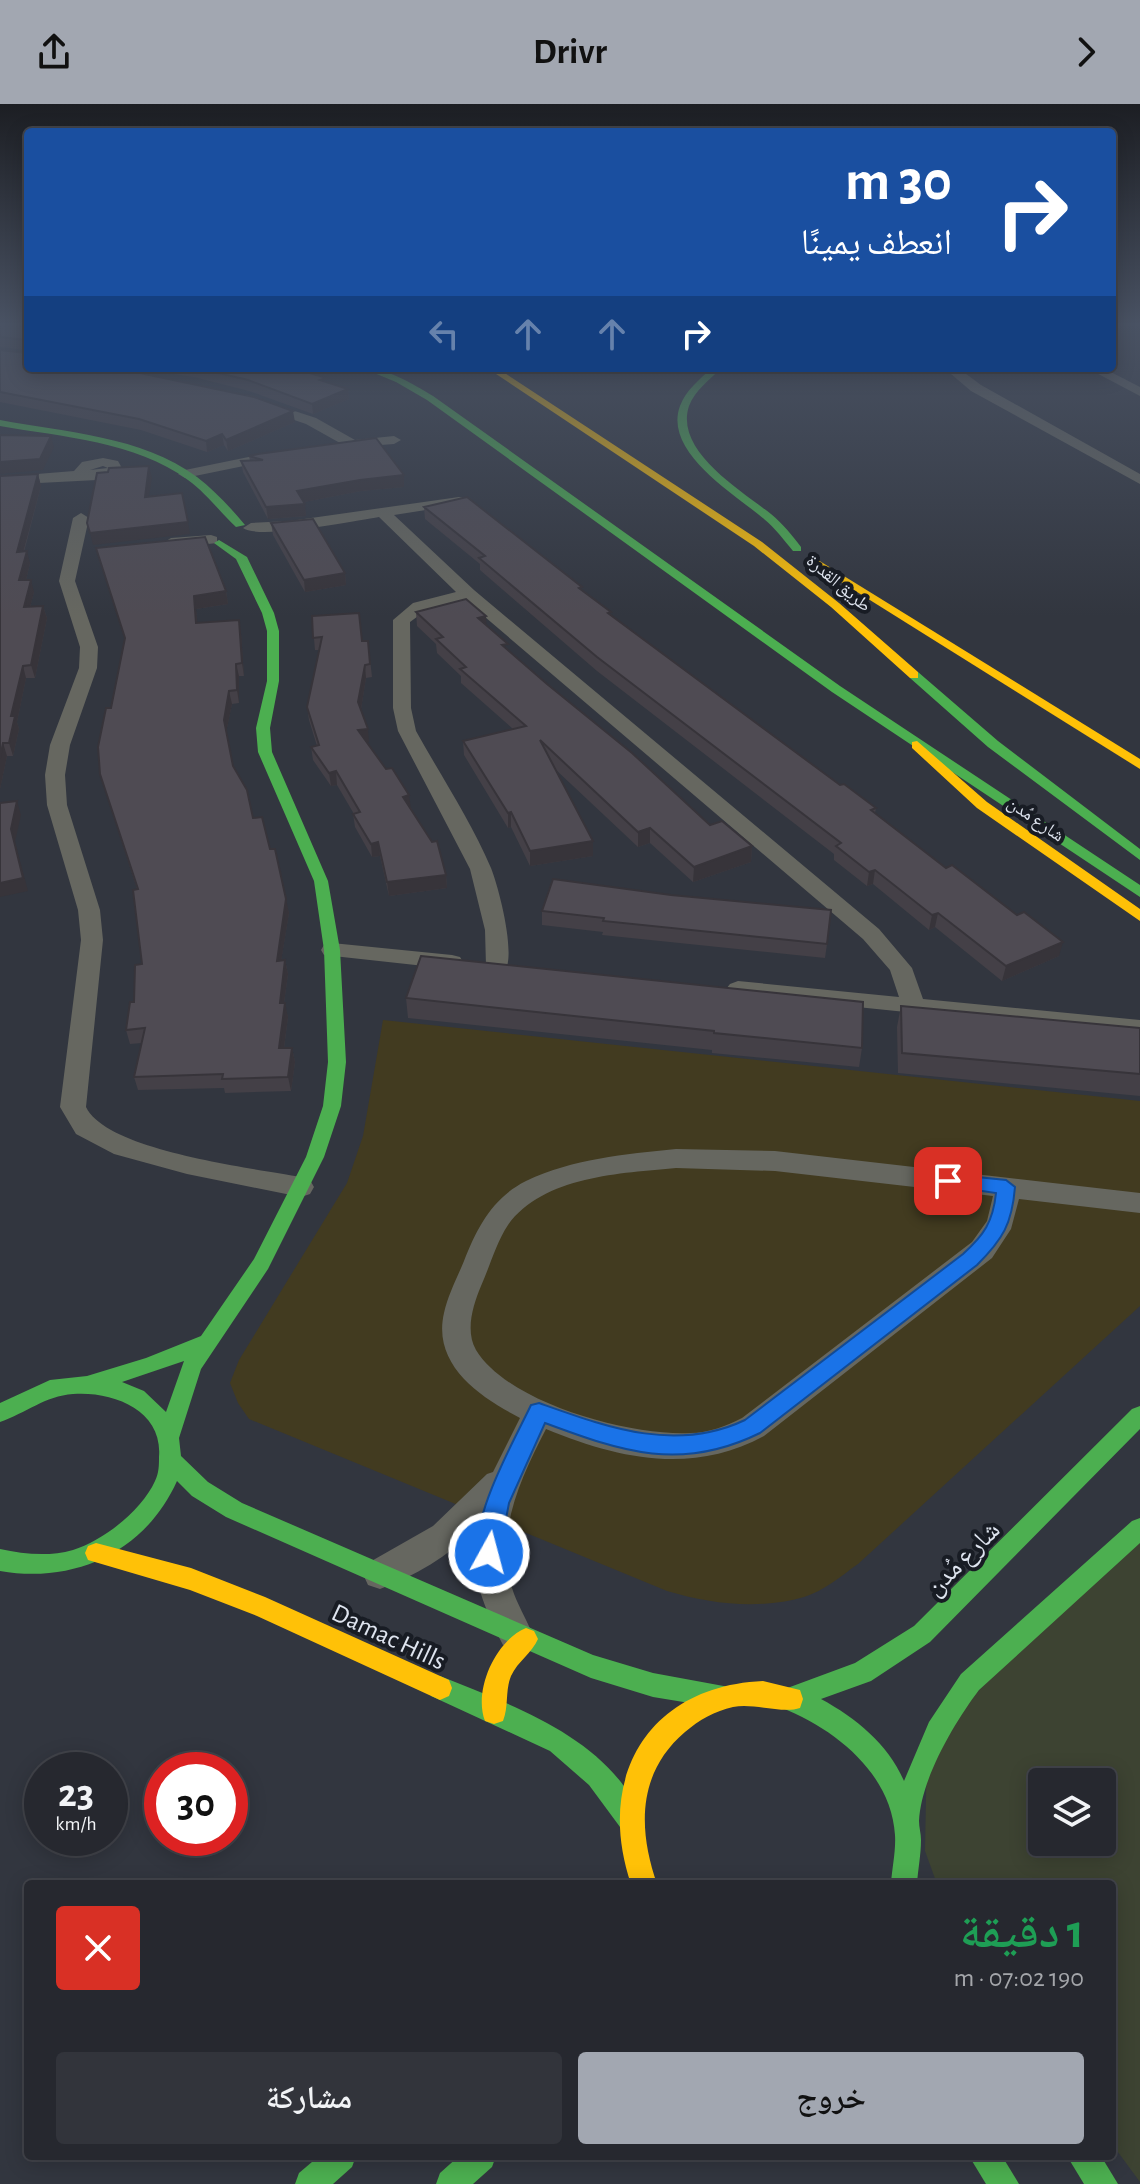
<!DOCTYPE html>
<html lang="ar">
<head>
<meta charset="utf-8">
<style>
	body { margin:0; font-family:"Alegreya Sans","Noto Naskh Arabic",sans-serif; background:#32343b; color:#f1f3f6; direction:rtl; height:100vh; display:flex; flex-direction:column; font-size:30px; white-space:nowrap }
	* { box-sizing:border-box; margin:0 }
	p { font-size:26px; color:#a4a6aa }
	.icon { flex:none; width:44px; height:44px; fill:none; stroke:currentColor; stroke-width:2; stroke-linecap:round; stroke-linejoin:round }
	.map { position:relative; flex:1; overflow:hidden; direction:ltr }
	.drawer { position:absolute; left:24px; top:1776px; width:1092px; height:280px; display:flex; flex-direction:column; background:#26282f; border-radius:8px; box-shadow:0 4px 20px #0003,0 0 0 2px #42444b; direction:rtl }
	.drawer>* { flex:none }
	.banner { position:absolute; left:24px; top:24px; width:1092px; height:244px; border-radius:8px; box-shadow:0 4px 20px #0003,0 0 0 2px #42444b; direction:rtl; background:#1a4fa0; color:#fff; overflow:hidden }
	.tools { position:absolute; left:1028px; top:1664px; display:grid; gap:16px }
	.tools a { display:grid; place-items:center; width:88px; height:88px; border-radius:8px; background:#26282f; box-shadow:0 4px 20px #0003,0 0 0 2px #42444b; font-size:40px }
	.speed { position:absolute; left:24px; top:1648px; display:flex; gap:16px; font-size:40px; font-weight:700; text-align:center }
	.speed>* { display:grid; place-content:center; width:104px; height:104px; border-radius:50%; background:#26282f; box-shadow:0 4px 20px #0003,0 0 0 2px #42444b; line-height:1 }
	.speed small { font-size:20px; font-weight:400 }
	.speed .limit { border:12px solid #d22; background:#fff; color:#111 }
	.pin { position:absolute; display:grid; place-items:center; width:68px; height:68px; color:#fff; margin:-34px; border-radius:16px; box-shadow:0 4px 12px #0006 }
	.me { position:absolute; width:88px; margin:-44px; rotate:7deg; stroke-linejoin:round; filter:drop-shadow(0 0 6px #0008) }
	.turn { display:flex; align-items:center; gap:28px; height:168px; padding:0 32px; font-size:36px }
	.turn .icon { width:104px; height:104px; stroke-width:2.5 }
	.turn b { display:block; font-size:56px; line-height:68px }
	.lanes { display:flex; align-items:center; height:76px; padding:0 32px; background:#0003; justify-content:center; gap:40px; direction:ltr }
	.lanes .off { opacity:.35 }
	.round { display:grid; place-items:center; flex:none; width:84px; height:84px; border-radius:8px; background:#32343b }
	.head { display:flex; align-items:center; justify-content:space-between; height:136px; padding:0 32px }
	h1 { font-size:48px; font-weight:600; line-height:60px; color:#1e9e55 }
	.primary-button { display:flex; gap:16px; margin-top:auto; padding:16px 32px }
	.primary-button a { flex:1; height:92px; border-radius:8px; background:#a2a7b1; color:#111; font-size:32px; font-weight:600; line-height:92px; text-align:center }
	.primary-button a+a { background:#32343b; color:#f1f3f6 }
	header { display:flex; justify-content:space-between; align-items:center; height:104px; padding:0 32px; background:#a2a7b1; color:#111; font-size:36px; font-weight:600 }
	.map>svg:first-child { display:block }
</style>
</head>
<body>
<header><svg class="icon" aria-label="forward" viewBox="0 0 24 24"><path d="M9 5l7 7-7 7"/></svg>Drivr<svg class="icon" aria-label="share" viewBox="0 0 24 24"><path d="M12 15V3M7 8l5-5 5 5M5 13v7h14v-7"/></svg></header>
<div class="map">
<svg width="1140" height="2080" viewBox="0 0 1140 2080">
	<rect width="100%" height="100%" fill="#32363f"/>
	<!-- green -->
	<path fill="#3d4332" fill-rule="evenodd" d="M1140,1414V2078L1112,2040V1780H937L925,1747L927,1642ZM1042,1678H1102V1738H1042Z"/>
	<!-- sand -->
	<path fill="#423b20" d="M383,916L1140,997V1202L858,1460C841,1472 824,1487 804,1493C759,1506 711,1500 667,1487L249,1315L238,1299L230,1279L239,1256L347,1079L363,1032Z"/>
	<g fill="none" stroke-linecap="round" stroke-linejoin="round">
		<!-- street -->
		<g fill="#666760" fill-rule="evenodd">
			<polygon points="944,264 958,264 981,281 1140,370 1140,380 971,287"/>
			<polygon points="1087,264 1103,264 1140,283 1140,292"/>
			<polygon points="261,296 316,314 355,336 394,332 401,336 394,340 341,344 340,339 306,320 256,303 256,297"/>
			<polygon points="283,346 288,347 288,353 185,374 178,370 185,366"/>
			<path d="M103,354L118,357L123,366L121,369L97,376L0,381V373L74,367L82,358ZM103,362L108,364L90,366Z"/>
			<path d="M459,393L464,394V400L394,411L474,486L879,825L912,864L923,895L1140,916V932L730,890L726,885L730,880L738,877L899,893L890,866L863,835L465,496L425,507L410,518L411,604L416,627C441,672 471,717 491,764C499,784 516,850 505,867H489L486,862L485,826L470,765L398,627L393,604V516L413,499L456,488L379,413C355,417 258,436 243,424L251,419L290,417Z"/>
			<path d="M81,409L89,414L75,477L98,543L97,564L70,641L65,671L67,701L100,806L103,836L86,1003C107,1047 252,1064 301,1073L310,1076L314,1083L310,1090L301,1093L187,1070L114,1050L76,1030L60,1003L81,836L78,806L47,701L45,671L50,641L79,564L80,543L59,477L73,414Z"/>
			<polygon points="211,431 217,433 217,439 171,444 163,439 171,434"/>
			<polygon points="332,839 452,851 460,853 463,858 460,863 452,865 324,851 321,846 324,841"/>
			<path d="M676,1045L775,1047L1140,1089V1109L1019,1095L1011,1125L992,1154L764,1332C692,1371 619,1355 546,1325C521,1374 495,1427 512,1484C517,1500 526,1514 532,1529L527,1541L515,1545L503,1541C485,1505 468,1467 475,1426C448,1452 415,1472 380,1485L368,1481L363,1470L368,1459L433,1422L487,1370L493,1368L520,1314C480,1293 432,1261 444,1209C448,1191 457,1174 464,1157C477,1124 492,1094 526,1077C572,1055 625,1050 676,1045ZM676,1064L775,1067L993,1092L987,1117L972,1138L742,1314C726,1322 709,1329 690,1329C631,1332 509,1300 476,1246C465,1227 473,1201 481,1182C490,1162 496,1139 508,1121C543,1072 622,1069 676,1064Z"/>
		</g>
		<!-- fast -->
		<g fill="#4caf50" fill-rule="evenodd">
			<path d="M362,264C388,264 411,279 433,292L840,582L1140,781V793L832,588L427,296L396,278Z"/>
			<path d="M712,264H721C710,276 695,286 689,302C674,347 742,387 771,410C783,420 792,431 801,443V447H793C784,436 775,424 764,415C735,390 663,348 680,302C686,286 700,275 712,264Z"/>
			<path d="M0,316C64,328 142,332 197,373C214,386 231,404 245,421L236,423C220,408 206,389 188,376C135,337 62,333 0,322Z"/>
			<path d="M219,436L247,453L274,509L279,527V577L270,624L272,648L328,777L340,846L346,958L341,1002L324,1053L268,1165L201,1265L179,1334L181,1352L208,1378L242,1399L593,1551L653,1569L729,1583L732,1592L729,1601L720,1604L653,1593L591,1574L226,1413L192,1392L177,1377C145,1448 75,1480 0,1467V1445C24,1450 48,1453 73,1446C103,1437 142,1406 155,1377C159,1369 159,1361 159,1353C163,1306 113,1287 73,1290C45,1292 26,1309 0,1318V1299L50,1276L87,1272L146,1254L201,1232L254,1155L306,1053L323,1002L328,958L324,846L314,777L258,648L256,624L267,577V527L262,509L236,455L214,439ZM184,1257L166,1308L144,1287L122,1278Z"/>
			<polygon points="910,568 918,568 998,637 1140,745 1140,756 988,643 910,574"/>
			<path d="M1140,1302V1325L930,1538L871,1577L821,1595C856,1614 888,1640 904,1677L929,1618L961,1570L1132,1417L1140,1414V1439L979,1586C954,1619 921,1675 919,1717C919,1723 921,1730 921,1736C921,1751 918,1765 917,1780H891C892,1764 896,1747 895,1731C891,1669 835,1625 782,1604L779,1595L782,1586L855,1559L914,1522L1132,1305Z"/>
			<path d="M440,1572C514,1602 609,1634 642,1714L638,1723L629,1727L620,1723L589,1681L550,1647L431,1592L428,1584L431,1576Z"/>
			<polygon points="319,2052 356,2052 352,2063 333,2080 295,2080 299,2069"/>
			<polygon points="459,2052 496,2052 492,2063 473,2080 436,2080 440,2069"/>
			<polygon points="969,2052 1002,2052 1019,2080 986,2080"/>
			<polygon points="1067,2052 1101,2052 1118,2080 1084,2080"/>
		</g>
		<!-- slow -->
		<g fill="#ffc107" fill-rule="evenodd">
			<polygon points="487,264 497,264 762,438 839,499 918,568 918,574 910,574 831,503 754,442"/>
			<polygon points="818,456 1140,655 1140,665 814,461 812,459"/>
			<polygon points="917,637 987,698 1140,805 1140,817 977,704 912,644 912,638"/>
			<polygon points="96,1439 191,1464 265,1493 449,1576 452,1584 449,1592 440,1596 257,1512 190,1486 88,1456 85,1449 88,1442"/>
			<path d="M526,1524L534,1527L538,1535C532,1549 518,1557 511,1572C505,1587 509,1602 503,1617L494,1620L485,1617C473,1586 496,1536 526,1524Z"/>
			<path d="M763,1577L800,1586L803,1595L800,1604C783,1610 755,1599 733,1603C715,1607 699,1616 685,1628C637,1669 638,1725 657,1780H631C595,1674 648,1582 763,1577Z"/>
		</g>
	</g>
	<!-- wall -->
	<g fill="#444047">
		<polygon points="0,220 28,220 28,264 295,318 228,347 224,341 207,348 141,326 0,298 0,246 27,249 27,246 0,243"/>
		<polygon points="132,264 292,264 328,279 348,285 349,295 313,310 249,287 194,273"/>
		<polygon points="249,352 404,383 361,387 304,398 306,412 268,415 243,368 241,357 250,357"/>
		<polygon points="38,370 41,382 24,448 30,459 26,476 34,488 30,503 43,502 47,514 35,574 26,574 17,618 19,625 13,652 7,652 0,685 0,372"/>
		<polygon points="424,403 582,486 611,511 840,681 876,704 875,709 1059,852 1002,877 935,823 929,826 873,780 867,782 834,756 834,750 597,567 480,466 480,460 425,415"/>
		<polygon points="271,419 345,469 346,481 305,488 273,431"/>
		<polygon points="96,444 226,487 228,500 196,505 197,519 241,529 244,572 239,572 239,599 232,600 226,628 233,662 253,714 270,745 289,809 281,857 285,856 288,870 284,899 288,913 284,944 292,944 295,958 291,987 225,989 224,984 138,986 134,973 142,939 130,940 126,926 134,898 142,860 137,785 100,670 111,604 125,536"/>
		<polygon points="416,508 486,512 486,521 508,547 710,721 752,742 751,758 693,778 650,739 638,743 555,665 593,737 593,752 530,762 511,723 508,724 464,651 463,637 513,625 461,579 461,572 437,549 436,540 417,522"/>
		<polygon points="312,512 362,537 368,537 372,573 366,574 361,605 369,638 366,638 411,704 446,771 447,784 389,792 380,752 372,753 355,723 353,710 354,710 337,681 331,682 313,656 311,643 317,642 309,616 307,603 319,546 315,546"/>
		<polygon points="542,807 827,840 825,854 602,831 603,828 542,821"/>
		<polygon points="421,852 862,944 859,963 712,949 712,946 408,914 406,894"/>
		<polygon points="901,902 1140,924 1140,992 898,969 897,923"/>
	</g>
	<!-- shaded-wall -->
	<g fill="#37343a">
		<polygon points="348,285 349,295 313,310 312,300"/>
		<polygon points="293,307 295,318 228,347 226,336"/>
		<polygon points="222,330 224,341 207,348 206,337"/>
		<polygon points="51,332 54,343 43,366 0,370 0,358"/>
		<polygon points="149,362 152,374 147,404 145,393"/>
		<polygon points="38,370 41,382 20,460 17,448"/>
		<polygon points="404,371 404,383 361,387 299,399 297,387 360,376"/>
		<polygon points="305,400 306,412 268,415 266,403"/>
		<polygon points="188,418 190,430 93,441 90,429"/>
		<polygon points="27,447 30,459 23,489 19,476"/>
		<polygon points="345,469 346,481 305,488 304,476"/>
		<polygon points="31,476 34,488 27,515 24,503"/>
		<polygon points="226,487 228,500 196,505 199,532 194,492"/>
		<polygon points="43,502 47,514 35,574 31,561"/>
		<polygon points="486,512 487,526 478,514"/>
		<polygon points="239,516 241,529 244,572 242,559"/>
		<polygon points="236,560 239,572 239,599 237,586"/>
		<polygon points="365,561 366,574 360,611 358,598"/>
		<polygon points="23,562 26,574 17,618 19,625 13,652 9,639 11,612"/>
		<polygon points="229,587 232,600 226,629 224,616"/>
		<polygon points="368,625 369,638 359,639 358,626"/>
		<polygon points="3,639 7,652 0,685 0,654"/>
		<polygon points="336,667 337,681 331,682 329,669"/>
		<polygon points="409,691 411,704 403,693"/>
		<polygon points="17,697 21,711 15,738 28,787 0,793 0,779"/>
		<polygon points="511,708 511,723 508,724 508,709"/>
		<polygon points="650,724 650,739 638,743 638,728"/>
		<polygon points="593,737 593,752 530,762 530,747"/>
		<polygon points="378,738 380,752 372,753 371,740"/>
		<polygon points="752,742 751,758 693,778 694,763"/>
		<polygon points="875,766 873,780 867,782 869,768"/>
		<polygon points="446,771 447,784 389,792 387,778"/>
		<polygon points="286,795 289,809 279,870 277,857"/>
		<polygon points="938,809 935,823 929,826 932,811"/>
		<polygon points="1063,838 1059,852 1002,877 1006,862"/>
		<polygon points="285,856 288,870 282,913 280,899"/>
		<polygon points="285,899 288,913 282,958 279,944"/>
		<polygon points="292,944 295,958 291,987 288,973"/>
	</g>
	<!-- building -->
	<g fill="#4f4b53" stroke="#37343a" stroke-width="2">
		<polygon points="0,220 28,220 28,264 116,264 254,293 293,307 226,336 222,330 206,337 139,315 0,288 0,246 27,249 26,236 0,233"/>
		<polygon points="197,264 292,264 327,274 320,276 348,285 312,300 248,276"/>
		<polygon points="0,331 51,332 40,355 0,358"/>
		<polygon points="376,334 404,371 360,376 297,387 305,400 266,403 241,357 263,356 249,352 258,350"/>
		<polygon points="149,362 145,393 182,389 188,418 90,429 87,419 97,369 108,368 109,364"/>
		<polygon points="38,370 17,448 27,447 19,476 31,476 24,503 43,502 31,561 23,562 11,612 15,612 9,639 3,639 0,654 0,372"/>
		<polygon points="467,393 582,483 579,484 611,508 608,509 840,681 844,680 876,704 871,706 946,764 952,761 1017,811 1024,808 1063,838 1006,862 938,809 932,811 875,766 869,768 836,742 841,739 597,553 479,454 485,452 424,403"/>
		<polygon points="313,415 345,469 304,476 271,419"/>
		<polygon points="205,433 226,487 194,492 196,519 239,516 242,559 236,560 237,586 229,587 224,616 233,662 247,686 253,714 262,713 270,745 275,745 286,795 277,857 285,856 280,899 285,899 279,944 292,944 288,973 222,975 223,970 134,973 145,924 126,926 130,898 134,898 135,861 142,860 133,786 138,785 100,670 98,643 106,604 111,604 125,534 96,444"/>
		<polygon points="466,495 486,512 478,514 508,540 502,541 547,580 632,649 710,721 722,717 752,742 694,763 650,724 638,728 540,636 593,737 530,747 511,708 508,709 463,637 526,622 460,565 466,563 436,535 443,533 416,508"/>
		<polygon points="359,509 362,537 368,537 370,560 365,561 358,598 368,625 358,626 386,665 392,664 409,691 403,693 432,738 437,737 446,771 387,778 378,738 371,740 353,710 360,708 336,667 329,669 311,643 319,641 307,603 322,533 313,534 312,512"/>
		<polygon points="17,697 11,725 23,774 0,779 0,699"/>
		<polygon points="553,775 671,791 831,806 827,840 603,817 604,814 542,807"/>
		<polygon points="421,852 863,898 862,944 714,929 714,927 406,894"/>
		<polygon points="901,902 1140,924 1140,970 902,949"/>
	</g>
	<!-- sky -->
	<linearGradient id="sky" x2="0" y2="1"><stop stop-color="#1c1e23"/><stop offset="0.43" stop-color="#495263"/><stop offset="1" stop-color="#495263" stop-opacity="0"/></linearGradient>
	<rect width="1140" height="512" fill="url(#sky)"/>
	<!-- route -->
	<path fill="#1a73e8" stroke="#114b97" stroke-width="2" d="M948,1070L1006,1076L1015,1083C1012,1120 1003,1135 977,1161L760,1329C681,1368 623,1348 545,1319L509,1399L498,1457L489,1460L481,1457C465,1422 515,1335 531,1301L539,1299C607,1323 675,1349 745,1316L963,1150C984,1131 993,1118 996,1089L942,1081L939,1077Z"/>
	<g text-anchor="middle" stroke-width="8" stroke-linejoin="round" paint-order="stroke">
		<!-- far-street labels -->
		<g font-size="18" fill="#dee4ef" stroke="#181c24">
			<text transform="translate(839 479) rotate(40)" y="6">طريق القدرة</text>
			<text transform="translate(1036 715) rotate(35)" y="6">شارع مُدن</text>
		</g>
		<!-- near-street labels -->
		<g font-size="26" fill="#dee4ef" stroke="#181c24">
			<text transform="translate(962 1454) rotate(-45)" y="9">شارع مُدن</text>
			<text transform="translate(389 1532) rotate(25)" y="9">Damac Hills</text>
		</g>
	</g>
</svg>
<div class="tools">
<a><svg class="icon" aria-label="layers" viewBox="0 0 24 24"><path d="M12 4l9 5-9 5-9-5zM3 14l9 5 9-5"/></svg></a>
</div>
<div class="speed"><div>23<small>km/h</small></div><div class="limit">30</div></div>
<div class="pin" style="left:948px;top:1077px;background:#d93025"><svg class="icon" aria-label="arrive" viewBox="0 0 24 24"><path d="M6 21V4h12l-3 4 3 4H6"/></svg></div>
<svg class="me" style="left:489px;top:1449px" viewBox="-20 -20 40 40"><circle r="17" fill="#1a73e8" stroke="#fff" stroke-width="3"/><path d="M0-11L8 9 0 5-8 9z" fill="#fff"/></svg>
<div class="banner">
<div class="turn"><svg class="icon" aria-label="right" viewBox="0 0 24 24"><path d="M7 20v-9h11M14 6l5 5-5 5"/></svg><div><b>30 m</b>انعطف يمينًا</div></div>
<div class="lanes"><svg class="icon off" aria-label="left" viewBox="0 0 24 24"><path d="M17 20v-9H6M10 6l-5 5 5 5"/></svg><svg class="icon off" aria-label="ahead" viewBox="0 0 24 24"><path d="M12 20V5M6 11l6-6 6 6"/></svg><svg class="icon off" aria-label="ahead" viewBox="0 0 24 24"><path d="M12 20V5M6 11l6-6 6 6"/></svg><svg class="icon" aria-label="right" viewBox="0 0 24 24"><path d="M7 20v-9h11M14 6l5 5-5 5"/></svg></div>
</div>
<section class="drawer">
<div class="head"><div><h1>1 دقيقة</h1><p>190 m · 07:02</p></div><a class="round" style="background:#d93025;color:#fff"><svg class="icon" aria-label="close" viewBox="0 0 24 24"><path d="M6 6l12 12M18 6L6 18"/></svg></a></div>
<div class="primary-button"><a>خروج</a><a>مشاركة</a></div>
</section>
</div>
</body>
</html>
